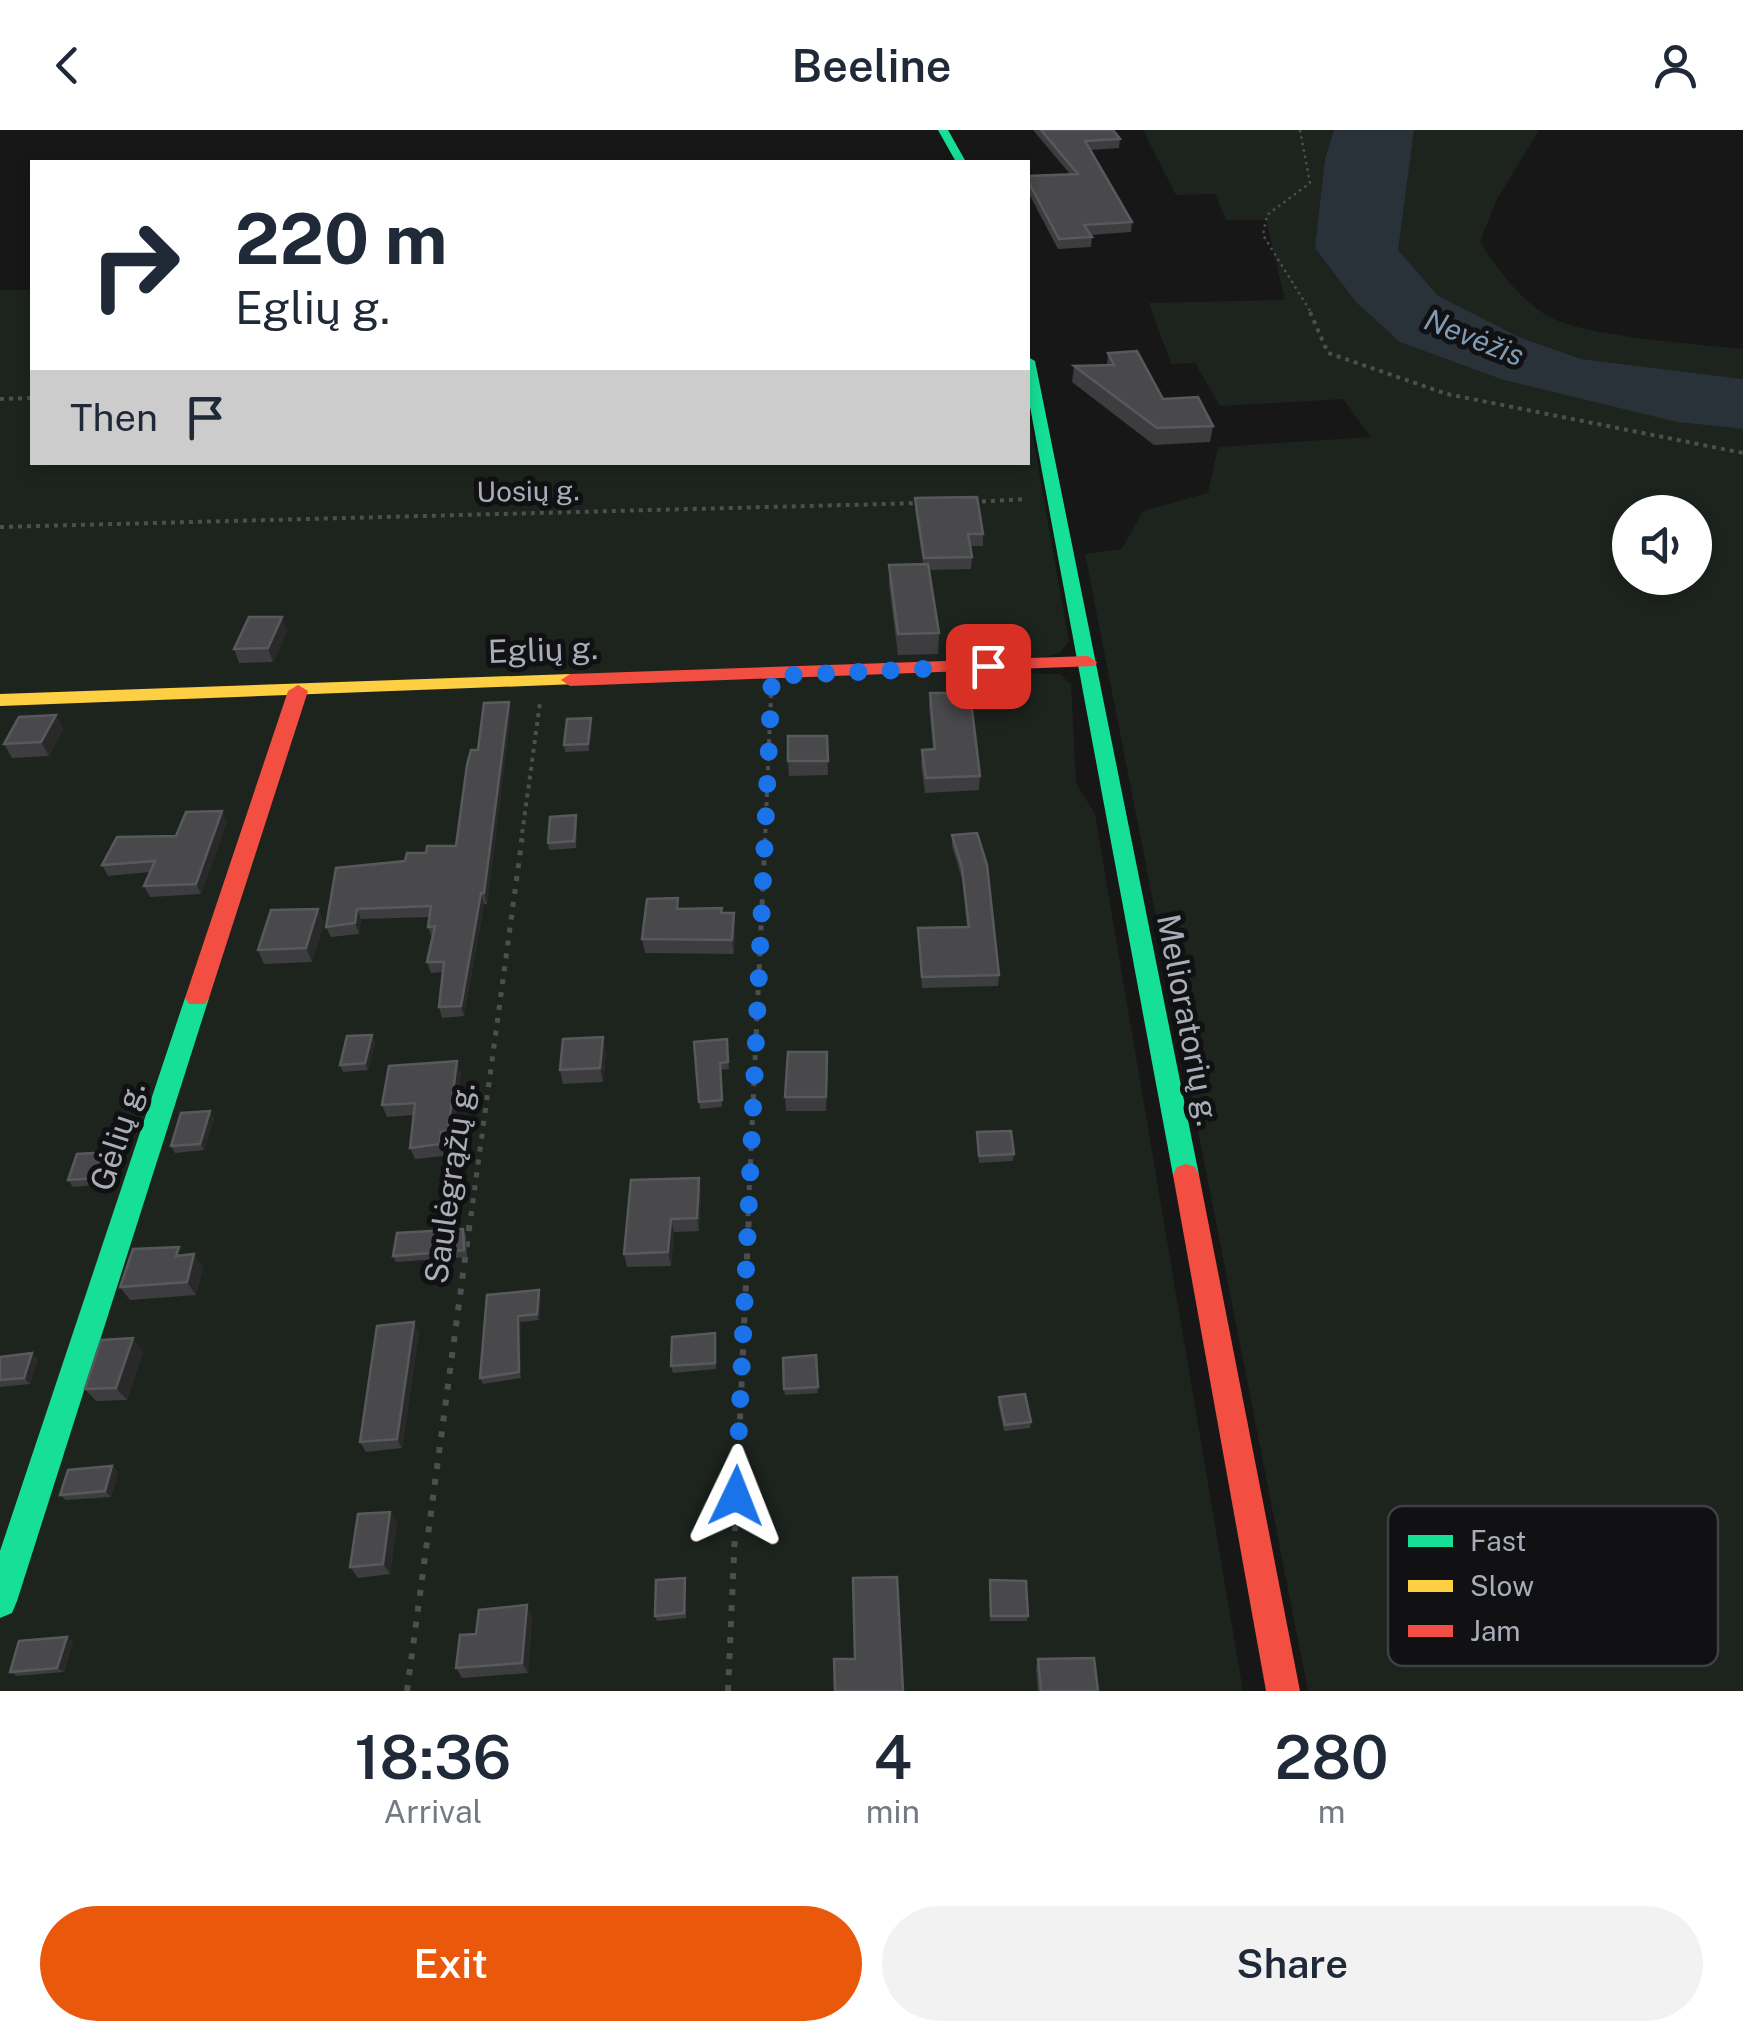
<!DOCTYPE html>
<html lang="en">
<head>
<meta charset="utf-8">
<style>
	body { margin:0; font-family:"Public Sans",sans-serif; background:#f2f2f3; color:#1f2937; height:100vh; display:flex; flex-direction:column; font-size:38px; white-space:nowrap }
	* { box-sizing:border-box; margin:0 }
	p { font-size:32px; color:#747a83 }
	.icon { flex:none; width:55px; height:55px; fill:none; stroke:currentColor; stroke-width:2; stroke-linecap:round; stroke-linejoin:round }
	.map { position:relative; height:1561px; overflow:hidden }
	.details { display:flex; flex-direction:column; background:#fff; flex:1 }
	.details>* { flex:none }
	.top-card { position:absolute; left:30px; top:30px; width:1000px; height:305px; border-radius:0px; box-shadow:0 5px 15px #0003; background:#fff; color:#1f2937; overflow:hidden }
	.controls { position:absolute; left:1612px; top:365px; display:grid; gap:20px }
	.controls a { display:grid; place-items:center; width:100px; height:100px; border-radius:50%; background:#fff; box-shadow:0 5px 15px #0003; font-size:50px }
	.pin { position:absolute; display:grid; place-items:center; width:85px; height:85px; color:#fff; margin:-42px; border-radius:20px; box-shadow:0 5px 15px #0006 }
	.me { position:absolute; width:110px; margin:-55px; rotate:2deg; stroke-linejoin:round; filter:drop-shadow(0 0 8px #0008) }
	.turn { display:flex; align-items:center; gap:35px; height:210px; padding:0 40px; font-size:45px }
	.turn .icon { width:130px; height:130px; stroke-width:2.5 }
	.turn b { display:block; font-size:70px; line-height:85px }
	.then { display:flex; align-items:center; height:95px; padding:0 40px; background:#0003; gap:20px; font-size:38px }
	.eta { display:flex; justify-content:space-evenly; align-items:center; height:170px; text-align:center }
	.eta b { font-size:60px; font-weight:600; line-height:70px }
	.action { display:flex; gap:20px; margin-top:auto; padding:20px 40px }
	.action a { flex:1; height:115px; border-radius:60px; background:#ea580c; color:#fff; font-size:40px; font-weight:600; line-height:115px; text-align:center }
	.action a+a { background:#f2f2f3; color:#1f2937 }
	header { display:flex; justify-content:space-between; align-items:center; height:130px; padding:0 40px; background:#fff; font-size:45px; font-weight:600 }
	.map>svg:first-child { display:block }
</style>
</head>
<body>
<header><svg class="icon" aria-label="back" viewBox="0 0 24 24"><path d="M15 5l-7 7 7 7"/></svg>Beeline<svg class="icon" aria-label="person" viewBox="0 0 24 24"><circle cx="12" cy="8" r="4"/><path d="M4 21q1-7 8-7t8 7"/></svg></header>
<div class="map">
<svg width="1743" height="1561" viewBox="0 0 1743 1561">
	<rect width="100%" height="100%" fill="#171717"/>
	<!-- green -->
	<g fill="#1d241e" fill-rule="evenodd">
		<path d="M1143,0H1334L1325,29L1315,118L1677,292L1743,299V1561H1308L1085,424L1122,419L1143,381L1208,363L1218,317L1371,307L1343,269L1220,276L1195,233L1171,234L1149,173L1285,170L1266,90H1226L1215,64L1176,65ZM1630,382H1695V448H1630Z"/>
		<path d="M1414,0H1539L1496,71L1480,111C1496,138 1519,168 1546,185C1582,207 1698,214 1743,219V249L1581,229L1519,207L1438,167L1397,120Z"/>
		<polygon points="0,160 32,160 32,332 1028,332 1028,280 1069,511 1061,522 997,543 1060,544 1071,554 1076,653 1095,684 1243,1561 0,1561"/>
	</g>
	<!-- water -->
	<polygon fill="#2a3239" points="1334,0 1414,0 1398,120 1438,166 1519,207 1581,229 1743,249 1743,299 1677,292 1504,250 1400,212 1356,172 1315,118 1325,29"/>
	<g fill="none" stroke-linecap="round" stroke-linejoin="round">
		<!-- path-far3 -->
		<polyline stroke="#4d4e52" stroke-width="2.5" stroke-dasharray="2.5 4" stroke-linecap="butt" points="1300,0 1310,53 1267,85 1263,105 1312,184"/>
		<!-- path-far2 -->
		<g stroke="#4d4e52" stroke-width="4" stroke-dasharray="4 5" stroke-linecap="butt">
			<polyline points="1310,182 1328,223 1447,264 1743,323"/>
			<polyline points="0,269 32,268"/>
			<polyline points="973,372 1026,369"/>
			<polyline points="0,397 922,373"/>
			<polyline points="521,712 540,573"/>
			<polyline points="765,712 771,565"/>
		</g>
		<!-- path-far1 -->
		<g stroke="#4d4e52" stroke-width="5" stroke-dasharray="5 8" stroke-linecap="butt">
			<polyline points="471,1086 522,709"/>
			<polyline points="748,1086 765,709"/>
		</g>
		<!-- path -->
		<g stroke="#4d4e52" stroke-width="6" stroke-dasharray="6 10" stroke-linecap="butt">
			<polyline points="407,1561 471,1084"/>
			<polyline points="728,1561 749,1084"/>
		</g>
		<!-- fast -->
		<g fill="#16e098" fill-rule="evenodd">
			<polygon points="938,0 948,0 966,32 956,32"/>
			<polygon points="1028,227 1035,231 1199,1045 1195,1053 1186,1056 1177,1053 1173,1045 1028,266"/>
			<polygon points="197,859 205,862 209,868 17,1471 12,1483 0,1488 0,1421 185,868 189,862"/>
		</g>
		<!-- slow -->
		<polygon fill="#ffcf43" fill-rule="evenodd" points="570,544 577,546 577,554 0,576 0,564"/>
		<!-- jam -->
		<g fill="#f24e42" fill-rule="evenodd">
			<polygon points="1088,526 1097,532 1095,536 570,556 561,550 570,544"/>
			<polygon points="298,555 308,561 209,868 205,874 189,874 185,868 288,561"/>
			<polygon points="1186,1034 1195,1037 1199,1045 1300,1561 1266,1561 1173,1045 1177,1037"/>
		</g>
	</g>
	<!-- wall -->
	<g fill="#3d3d3f">
		<polygon points="1033,0 1113,0 1120,9 1119,18 1090,20 1132,92 1131,102 1090,105 1092,107 1091,117 1058,119 1028,62 1028,46 1070,44"/>
		<polygon points="1108,223 1163,269 1213,296 1210,312 1154,315 1072,252 1074,236 1107,235"/>
		<polygon points="915,368 983,404 983,416 970,416 972,427 971,439 929,440 939,503 938,524 898,525 889,455 889,435 923,434 915,380"/>
		<polygon points="287,501 273,532 239,533 234,519"/>
		<polygon points="930,563 980,646 979,660 925,663 921,634 922,620 933,619 929,577"/>
		<polygon points="511,582 487,774 484,774 464,886 442,888 439,877 443,842 431,843 427,832 432,807 428,797 429,787 361,789 359,804 331,807 326,797 405,731 426,723 456,716 478,620"/>
		<polygon points="56,585 63,599 49,626 12,628 4,614"/>
		<polygon points="592,595 589,621 565,622 564,615"/>
		<polygon points="827,606 828,645 789,646 788,631"/>
		<polygon points="227,691 201,764 150,767 144,756 150,742 108,746 102,735 176,706"/>
		<polygon points="577,692 576,718 549,720 548,713"/>
		<polygon points="952,705 999,845 998,856 922,858 918,798 967,797 962,749 952,716"/>
		<polygon points="722,778 722,783 735,797 734,824 645,823 642,809 680,779"/>
		<polygon points="318,779 324,793 312,832 264,834 258,820"/>
		<polygon points="372,905 375,912 368,940 343,942 340,935"/>
		<polygon points="727,909 729,939 721,940 722,977 700,979 694,912"/>
		<polygon points="606,921 603,952 563,954 560,940"/>
		<polygon points="828,936 826,981 786,981 785,967"/>
		<polygon points="461,943 452,1013 445,1014 444,1026 415,1029 410,1018 413,985 387,987 382,975"/>
		<polygon points="214,988 204,1020 175,1023 171,1016"/>
		<polygon points="977,1002 1014,1024 1013,1031 979,1033"/>
		<polygon points="114,1029 106,1054 73,1057 68,1050"/>
		<polygon points="699,1048 701,1062 699,1101 674,1102 671,1136 627,1137 624,1124"/>
		<polygon points="463,1099 466,1106 467,1127 396,1132 393,1126"/>
		<polygon points="184,1125 203,1137 196,1165 130,1170 120,1157"/>
		<polygon points="487,1165 541,1167 539,1190 521,1192 521,1248 483,1254 480,1248"/>
		<polygon points="419,1202 402,1318 366,1322 360,1312"/>
		<polygon points="716,1209 716,1239 673,1243 671,1236"/>
		<polygon points="143,1221 127,1270 96,1271 85,1259"/>
		<polygon points="816,1225 818,1263 785,1265 784,1259"/>
		<polygon points="0,1227 38,1229 30,1254 0,1257"/>
		<polygon points="999,1267 1031,1292 1030,1298 1004,1301 998,1273"/>
		<polygon points="112,1336 118,1342 111,1367 66,1370 60,1365"/>
		<polygon points="390,1382 397,1393 390,1444 358,1448 350,1437"/>
		<polygon points="685,1448 686,1453 686,1488 657,1491 655,1486"/>
		<polygon points="990,1450 1028,1486 1027,1491 990,1491"/>
		<polygon points="532,1486 528,1543 462,1548 456,1538"/>
		<polygon points="73,1511 64,1542 17,1546 10,1542"/>
		<polygon points="1038,1529 1098,1561 1038,1561 1036,1539"/>
	</g>
	<!-- shaded-wall -->
	<g fill="#29292a">
		<polygon points="282,487 287,501 273,532 268,518"/>
		<polygon points="509,572 511,582 487,774 484,763"/>
		<polygon points="56,585 63,599 49,626 41,612"/>
		<polygon points="591,588 592,595 589,621 588,614"/>
		<polygon points="222,681 227,691 201,764 196,754"/>
		<polygon points="481,763 484,774 464,886 461,876"/>
		<polygon points="318,779 324,793 312,832 306,818"/>
		<polygon points="357,779 361,789 359,804 355,793"/>
		<polygon points="734,783 735,797 734,824 732,810"/>
		<polygon points="372,905 375,912 368,940 365,933"/>
		<polygon points="603,907 606,921 603,952 600,938"/>
		<polygon points="457,931 461,943 452,1013 448,1001"/>
		<polygon points="210,981 214,988 204,1020 200,1014"/>
		<polygon points="441,1002 445,1014 444,1026 440,1014"/>
		<polygon points="110,1022 114,1029 106,1054 101,1048"/>
		<polygon points="699,1048 701,1062 699,1101 697,1088"/>
		<polygon points="671,1089 674,1102 671,1136 668,1122"/>
		<polygon points="194,1124 203,1137 196,1165 187,1152"/>
		<polygon points="539,1160 541,1167 539,1190 537,1184"/>
		<polygon points="518,1186 521,1192 521,1248 519,1242"/>
		<polygon points="414,1192 419,1202 402,1318 397,1309"/>
		<polygon points="133,1208 143,1221 127,1270 116,1258"/>
		<polygon points="32,1223 38,1229 30,1254 24,1248"/>
		<polygon points="112,1336 118,1342 111,1367 105,1361"/>
		<polygon points="390,1382 397,1393 390,1444 383,1434"/>
		<polygon points="527,1475 532,1486 528,1543 522,1533"/>
		<polygon points="67,1507 73,1511 64,1542 57,1538"/>
	</g>
	<!-- building -->
	<g fill="#49494c" stroke="#58595d" stroke-width="2.5">
		<polygon points="1041,0 1113,0 1120,9 1085,11 1132,92 1084,95 1092,107 1059,109 1028,51 1028,46 1078,44"/>
		<polygon points="1137,221 1163,269 1198,267 1213,296 1157,298 1074,236 1114,235 1108,223"/>
		<polygon points="977,367 983,404 968,404 972,427 924,428 915,368"/>
		<polygon points="928,434 939,503 898,504 889,435"/>
		<polygon points="249,487 282,487 268,518 234,519"/>
		<polygon points="930,563 970,563 980,646 926,648 922,620 935,619"/>
		<polygon points="509,572 484,763 481,763 461,876 439,877 444,832 427,832 435,796 428,797 431,776 357,779 355,793 326,797 336,738 405,731 407,723 426,723 427,716 456,716 467,635 471,620 478,620 484,573"/>
		<polygon points="56,585 41,612 4,614 19,587"/>
		<polygon points="591,588 588,614 564,615 567,589"/>
		<polygon points="788,606 827,606 828,631 788,631"/>
		<polygon points="222,681 196,754 144,756 155,731 102,735 117,707 176,706 186,682"/>
		<polygon points="576,685 574,711 548,713 550,687"/>
		<polygon points="977,703 987,735 999,845 922,847 918,798 969,797 962,738 952,705"/>
		<polygon points="678,768 677,779 722,778 721,783 734,783 732,810 642,809 647,769"/>
		<polygon points="318,779 306,818 258,820 271,780"/>
		<polygon points="372,905 365,933 340,935 347,906"/>
		<polygon points="603,907 600,938 560,940 563,909"/>
		<polygon points="727,909 728,932 720,933 722,970 699,972 694,912"/>
		<polygon points="788,922 827,922 826,967 785,967"/>
		<polygon points="457,931 448,1001 441,1002 440,1014 410,1018 415,973 382,975 389,936"/>
		<polygon points="210,981 200,1014 171,1016 181,983"/>
		<polygon points="1011,1001 1014,1024 979,1026 977,1002"/>
		<polygon points="110,1022 101,1048 68,1050 77,1024"/>
		<polygon points="699,1048 697,1088 671,1089 668,1122 624,1124 631,1050"/>
		<polygon points="463,1099 464,1120 393,1126 397,1103"/>
		<polygon points="179,1117 176,1126 194,1124 187,1152 120,1157 133,1119"/>
		<polygon points="539,1160 537,1184 518,1186 519,1242 480,1248 487,1165"/>
		<polygon points="414,1192 397,1309 360,1312 377,1196"/>
		<polygon points="715,1203 715,1233 671,1236 672,1207"/>
		<polygon points="133,1208 116,1258 85,1259 101,1210"/>
		<polygon points="32,1223 24,1248 0,1250 0,1227"/>
		<polygon points="816,1225 818,1257 784,1259 783,1228"/>
		<polygon points="1025,1264 1031,1292 1005,1295 999,1267"/>
		<polygon points="112,1336 105,1361 60,1365 68,1340"/>
		<polygon points="390,1382 383,1434 350,1437 358,1384"/>
		<polygon points="897,1447 903,1561 835,1561 834,1529 855,1529 853,1448"/>
		<polygon points="685,1448 684,1483 655,1486 656,1450"/>
		<polygon points="990,1450 1026,1451 1028,1486 991,1486"/>
		<polygon points="527,1475 522,1533 456,1538 460,1505 476,1504 479,1480"/>
		<polygon points="67,1507 57,1538 10,1542 19,1511"/>
		<polygon points="1094,1528 1098,1561 1041,1561 1038,1529"/>
	</g>
	<g fill="none" stroke-linecap="round" stroke-linejoin="round">
		<!-- route -->
		<polyline stroke="#1a73e8" stroke-width="18" stroke-dasharray="0 32.4" points="736,1366 772,546 988,536"/>
	</g>
	<g text-anchor="middle" stroke-width="10" stroke-linejoin="round" paint-order="stroke">
		<!-- far-street labels -->
		<g font-size="28" fill="#a8adb8" stroke="#111113">
			<text transform="translate(528 361) rotate(-1)" y="10">Uosių g.</text>
		</g>
		<!-- far-water labels -->
		<g font-size="30" font-style="italic" fill="#7f9bb3" stroke="#111113">
			<text transform="translate(1474 208) rotate(22)" y="10">Nevėžis</text>
		</g>
		<!-- street labels -->
		<g font-size="32" fill="#a8adb8" stroke="#111113">
			<text transform="translate(543 520) rotate(-2)" y="11">Eglių g.</text>
			<text transform="translate(1188 890) rotate(79)" y="11">Melioratorių g.</text>
			<text transform="translate(118 1006) rotate(-72)" y="11">Gėlių g.</text>
			<text transform="translate(450 1053) rotate(-82)" y="11">Saulėgrąžų g.</text>
		</g>
	</g>
	<!-- legend -->
	<rect x="1388" y="1376" width="330" height="160" rx="15" fill="#111113" stroke="#3e4045" stroke-width="2.5"/>
	<rect x="1408" y="1405" width="45" height="12" fill="#16e098"/>
	<rect x="1408" y="1450" width="45" height="12" fill="#ffcf43"/>
	<rect x="1408" y="1495" width="45" height="12" fill="#f24e42"/>
	<g font-size="28" fill="#a8adb8">
		<text x="1470" y="1421">Fast</text>
		<text x="1470" y="1466">Slow</text>
		<text x="1470" y="1511">Jam</text>
	</g>
</svg>
<div class="controls">
<a><svg class="icon" aria-label="sound" viewBox="0 0 24 24"><path d="M4 9h4l5-4v14l-5-4H4zM17 9q2 3 0 6"/></svg></a>
</div>
<div class="pin" style="left:988px;top:536px;background:#d93025"><svg class="icon" aria-label="arrive" viewBox="0 0 24 24"><path d="M6 21V4h12l-3 4 3 4H6"/></svg></div>
<svg class="me" style="left:736px;top:1366px" viewBox="-20 -20 40 40"><path d="M0-17L14 15 0 8-14 15z" fill="#1a73e8" stroke="#fff" stroke-width="4"/></svg>
<div class="top-card">
<div class="turn"><svg class="icon" aria-label="right" viewBox="0 0 24 24"><path d="M7 20v-9h11M14 6l5 5-5 5"/></svg><div><b>220 m</b>Eglių g.</div></div>
<div class="then">Then<svg class="icon" aria-label="arrive" viewBox="0 0 24 24"><path d="M6 21V4h12l-3 4 3 4H6"/></svg></div>
</div>
</div>
<section class="details">
<div class="eta">
<div><b>18:36</b><p>Arrival</p></div>
<div><b>4</b><p>min</p></div>
<div><b>280</b><p>m</p></div>
</div>
<div class="action"><a>Exit</a><a>Share</a></div>
</section>
</body>
</html>
